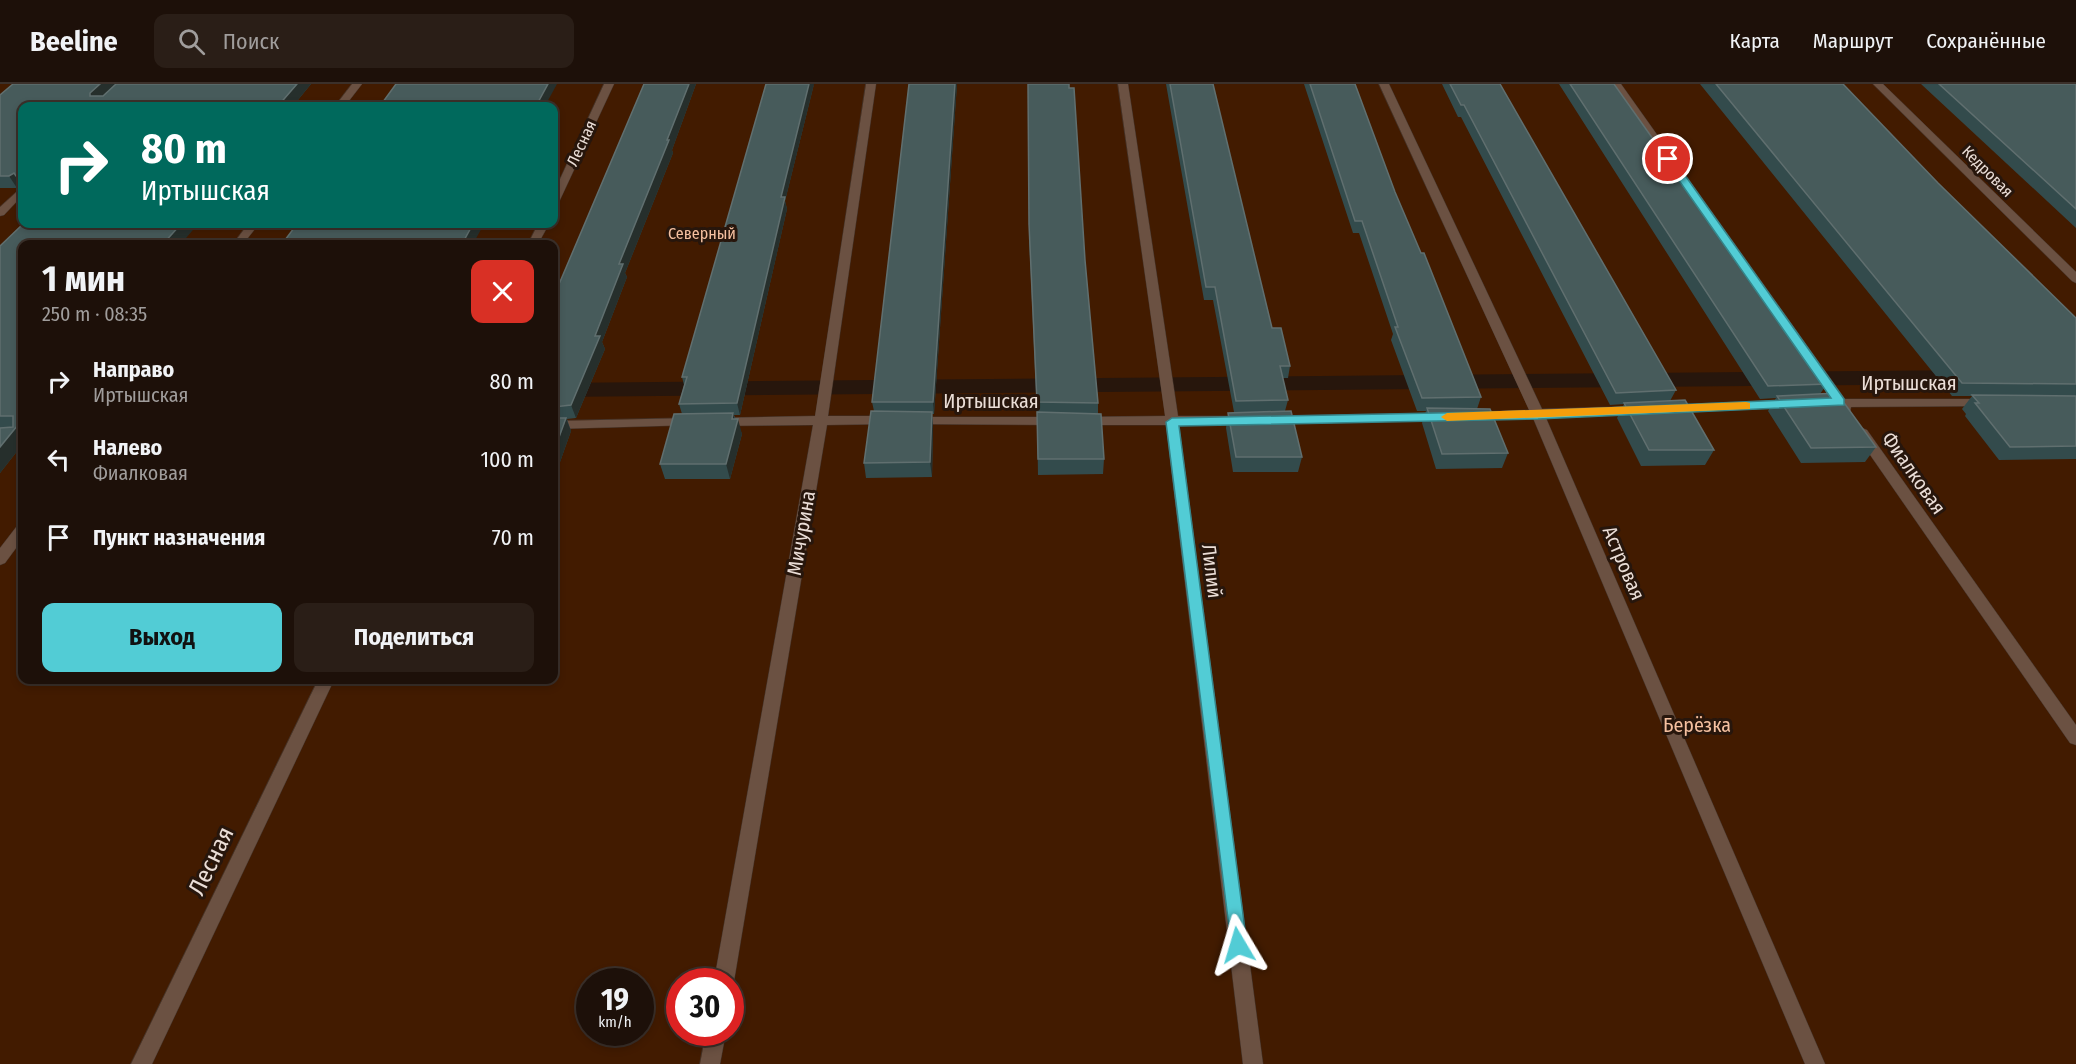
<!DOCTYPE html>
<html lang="ru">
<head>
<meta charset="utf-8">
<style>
	body { margin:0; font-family:"Fira Sans Condensed",sans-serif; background:#2a1e17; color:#f1f3f6; height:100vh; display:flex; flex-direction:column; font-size:22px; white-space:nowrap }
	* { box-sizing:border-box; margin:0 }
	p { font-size:20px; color:#a09d9c }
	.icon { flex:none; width:33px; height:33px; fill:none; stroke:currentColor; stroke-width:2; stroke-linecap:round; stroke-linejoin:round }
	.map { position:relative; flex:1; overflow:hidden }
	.side { position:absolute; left:18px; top:156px; width:540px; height:444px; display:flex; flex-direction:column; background:#1d1009; border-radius:12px; box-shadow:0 3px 9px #0003,0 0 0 2px #3b302a }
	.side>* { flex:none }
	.banner { position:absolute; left:18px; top:18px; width:540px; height:126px; border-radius:12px; box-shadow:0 3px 9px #0003,0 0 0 2px #3b302a; background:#00695c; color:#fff; overflow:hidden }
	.speed { position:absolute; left:576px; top:884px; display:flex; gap:12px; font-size:30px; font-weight:700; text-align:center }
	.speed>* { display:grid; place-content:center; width:78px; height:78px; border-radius:50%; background:#1d1009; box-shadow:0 3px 9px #0003,0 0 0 2px #3b302a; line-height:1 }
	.speed small { font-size:15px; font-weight:400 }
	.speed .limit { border:9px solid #d22; background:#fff; color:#111 }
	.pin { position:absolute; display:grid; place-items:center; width:51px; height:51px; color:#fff; margin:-26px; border:3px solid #fff; border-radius:50%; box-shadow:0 2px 6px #0007 }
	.me { position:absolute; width:66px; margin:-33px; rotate:353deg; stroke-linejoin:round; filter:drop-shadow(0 0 4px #0008) }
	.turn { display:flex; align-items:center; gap:21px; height:126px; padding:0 24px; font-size:27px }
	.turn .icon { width:78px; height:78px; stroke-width:2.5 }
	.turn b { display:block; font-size:42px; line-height:51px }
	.round { display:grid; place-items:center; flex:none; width:63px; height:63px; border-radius:12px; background:#2a1e17 }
	.headline { display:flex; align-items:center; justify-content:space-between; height:102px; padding:0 24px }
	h1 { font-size:36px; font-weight:700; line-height:45px }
	.cta { display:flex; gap:12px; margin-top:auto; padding:12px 24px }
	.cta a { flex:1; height:69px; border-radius:12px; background:#52ccd5; color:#111; font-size:24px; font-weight:700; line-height:69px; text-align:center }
	.cta a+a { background:#2a1e17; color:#f1f3f6 }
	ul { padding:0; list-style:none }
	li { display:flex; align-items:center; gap:18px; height:78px; padding:0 24px }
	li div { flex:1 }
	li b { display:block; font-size:22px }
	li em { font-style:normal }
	header { display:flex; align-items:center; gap:36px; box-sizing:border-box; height:84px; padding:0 30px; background:#1d1009; border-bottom:2px solid #3b302a }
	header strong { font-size:28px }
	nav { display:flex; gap:33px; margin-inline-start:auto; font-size:21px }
	.search { width:420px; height:54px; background:#2a1e17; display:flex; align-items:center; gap:15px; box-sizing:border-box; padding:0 21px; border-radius:12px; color:#a09d9c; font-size:22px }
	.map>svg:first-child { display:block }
</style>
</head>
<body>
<header>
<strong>Beeline</strong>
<div class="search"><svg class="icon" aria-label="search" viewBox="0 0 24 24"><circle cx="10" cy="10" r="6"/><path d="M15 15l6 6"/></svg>Поиск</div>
<nav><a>Карта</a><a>Маршрут</a><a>Сохранённые</a></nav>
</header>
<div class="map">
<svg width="2076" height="980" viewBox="0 0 2076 980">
	<rect width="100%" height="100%" fill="#27160c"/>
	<!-- green -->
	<g fill="#421b00" fill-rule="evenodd">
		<path d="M0,0H2076V285L554,299V160H22L0,303ZM22,22H554V140H22Z"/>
		<path d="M2076,299V980H0V319H22V596H554V313ZM590,897H640V948H590ZM680,897H730V948H680Z"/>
	</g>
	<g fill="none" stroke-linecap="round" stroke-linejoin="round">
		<defs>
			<g id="street">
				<polygon points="352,0 362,0 345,22 335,22"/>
				<polygon points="604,0 614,0 559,118 554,121 554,108"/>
				<polygon points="866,0 876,0 828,332 888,332 895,336 888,340 827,341 734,897 730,904 730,897 714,897 813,341 717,342 710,338 717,334 815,332"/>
				<polygon points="1118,0 1128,0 1178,332 1245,332 1252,336 1245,340 1179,341 1263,980 1243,980 1166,341 1080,341 1073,337 1080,333 1165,332"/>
				<polygon points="1379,0 1389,0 1542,325 1641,322 1648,326 1641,330 1546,334 1825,980 1805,980 1533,334 1473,336 1466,332 1473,328 1529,326"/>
				<polygon points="1611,0 1621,0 1845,315 1986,315 1993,319 1991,322 1851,323 1850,328 1845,329 1837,323 1819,322 1817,319 1819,316 1831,315"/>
				<polygon points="1873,0 1883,0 2076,188 2076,199 2072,197"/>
				<polygon points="22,103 22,112 4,131 0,132 0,123"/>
				<polygon points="248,140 259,140 243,160 233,160"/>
				<polygon points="538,140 549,140 538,160 528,160"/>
				<polygon points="1791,316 1798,320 1796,323 1671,329 1664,325 1671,321"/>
				<polygon points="1443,329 1448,330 1450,333 1448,336 1272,340 1265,336 1272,332"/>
				<polygon points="912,333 1056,333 1063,337 1056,341 907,340 905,337 907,334"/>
				<polygon points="690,334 697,338 695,341 554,345 554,337"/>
				<polygon points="1862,344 1867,346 2076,641 2076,661 2070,659 1857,352 1855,349"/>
				<polygon points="22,441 22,456 5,479 0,481 0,464 17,442"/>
				<polygon points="318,596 334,596 152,980 131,980"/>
				<polygon points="706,948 726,948 720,980 700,980"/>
			</g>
		</defs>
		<!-- street casing -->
		<use href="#street" stroke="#423228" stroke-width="1"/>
		<!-- street -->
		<use href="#street" fill="#6b5142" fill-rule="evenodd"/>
	</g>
	<!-- wall -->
	<g fill="#334b4c">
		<polygon points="13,0 311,0 293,22 22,22 22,102 22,101 17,104 0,104 0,11"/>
		<polygon points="644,0 696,0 672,66 673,69 625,189 627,193 602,258 605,265 576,334 567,335 571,347 554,395 554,224 555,221 554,217 554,212"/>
		<polygon points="814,0 785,117 787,125 740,331 734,331 742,350 730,395 665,395 660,380 682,330 679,320 684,301 682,293"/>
		<polygon points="909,0 957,0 934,330 932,330 933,343 932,393 866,394 864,379 874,327 872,318"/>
		<polygon points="1166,0 1213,0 1272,244 1290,282 1288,294 1283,294 1288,316 1285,327 1302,373 1298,388 1233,388 1226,344 1228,329 1234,328 1213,216 1204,216"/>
		<polygon points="1304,0 1355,0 1395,108 1481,313 1477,325 1508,369 1502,384 1436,385 1422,339 1426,327 1417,327 1391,256 1393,250 1359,149 1353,149"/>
		<polygon points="1442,0 1500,0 1676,306 1670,317 1714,366 1705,381 1641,382 1617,334 1624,320 1610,321 1461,33 1458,33"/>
		<polygon points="1559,0 1614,0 1827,300 1820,310 1876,363 1865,378 1801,379 1768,327 1776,314 1760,315"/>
		<polygon points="1700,0 1843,0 1938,99 2076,234 2076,375 1999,376 1965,332 1966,330 1962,325 1972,312 1952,312"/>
		<polygon points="1921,0 2076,0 2076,144"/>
		<polygon points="1029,152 1085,176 1098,319 1098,330 1104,375 1103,390 1038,391 1037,331"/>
		<polygon points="22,160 22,361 0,389 0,162"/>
	</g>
	<!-- shaded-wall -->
	<g fill="#262f2c">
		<polygon points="100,0 119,0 97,20 90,12 90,9"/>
		<polygon points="297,0 311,0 293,22 278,22"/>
		<polygon points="548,0 557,0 545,22 536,22"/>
		<polygon points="689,0 696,0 672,66 673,69 625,189 627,193 602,258 605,265 576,334 571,321 619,180"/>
		<polygon points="809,0 814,0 785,117 787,125 740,331 737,319 781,113"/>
		<polygon points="955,0 957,0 934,330 933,318"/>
		<polygon points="14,89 22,101 17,104 9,92"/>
		<polygon points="181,140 198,140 181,160 163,160"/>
		<polygon points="473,140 484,140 473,160 462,160"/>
		<polygon points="932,328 933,343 932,393 930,378"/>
		<polygon points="733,329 736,341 738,335 742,350 730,395 726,380"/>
		<polygon points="566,334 571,347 554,395 554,367"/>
		<polygon points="22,336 22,361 0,389 0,363"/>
	</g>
	<!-- building -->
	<g fill="#475b5b" stroke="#606f6f" stroke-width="1.5">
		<polygon points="13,0 100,0 90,9 90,12 103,12 116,0 297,0 278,22 22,22 22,92 16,92 14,89 9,92 0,92 0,11"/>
		<polygon points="396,0 548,0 536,22 380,22"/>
		<polygon points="644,0 689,0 667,56 669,56 619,180 623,180 595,252 600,252 571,321 554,323 554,224 558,214 554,214 554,212"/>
		<polygon points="766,0 809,0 781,113 785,113 737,319 679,320 687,293 682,293"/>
		<polygon points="909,0 955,0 933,318 872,318"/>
		<polygon points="1028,0 1069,0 1069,4 1074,4 1085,176 1098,319 1037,318 1029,140"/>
		<polygon points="1170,0 1213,0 1272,244 1281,244 1290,282 1280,282 1288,316 1236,317 1215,203 1206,203"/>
		<polygon points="1310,0 1355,0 1395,108 1421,169 1424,169 1481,313 1422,314 1395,243 1398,243 1362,137 1355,137"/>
		<polygon points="1450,0 1500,0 1676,306 1616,309 1464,21 1461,21"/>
		<polygon points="1570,0 1614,0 1827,300 1768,302"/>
		<polygon points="1716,0 1843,0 1938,99 2076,234 2076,300 1962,299"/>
		<polygon points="1939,0 2076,0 2076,125"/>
		<polygon points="23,140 181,140 163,160 22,160 22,336 0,363 0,344 13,343 13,332 0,332 0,162"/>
		<polygon points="297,140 473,140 462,160 282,160"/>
		<polygon points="1837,309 1876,363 1811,364 1777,312"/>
		<polygon points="1972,311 2076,312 2076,362 2010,363 1975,319 1979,319"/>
		<polygon points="1685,316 1714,366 1649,366 1624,319"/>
		<polygon points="1427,324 1490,325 1508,369 1442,370"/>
		<polygon points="871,327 932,328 930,378 864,379"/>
		<polygon points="1291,327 1302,373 1236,373 1228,329"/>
		<polygon points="1037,328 1101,330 1104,375 1038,375"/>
		<polygon points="733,329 732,335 738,335 726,380 660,380 674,330"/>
		<polygon points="554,334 566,334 554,367"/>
	</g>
	<!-- route -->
	<polygon fill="#52ccd5" stroke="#35858a" stroke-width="1.5" points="1665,73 1672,73 1844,315 1844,321 1538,335 1179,342 1247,861 1244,867 1238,870 1232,867 1166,338 1172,334 1538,327 1831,314 1664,75"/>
	<!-- slow -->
	<polygon fill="#f59e0b" points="1746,318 1750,319 1750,325 1447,337 1441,333 1447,329"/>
	<g text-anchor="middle" stroke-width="6" stroke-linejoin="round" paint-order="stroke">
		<!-- far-street labels -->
		<g font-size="16" fill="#ebded7" stroke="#27160c">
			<text transform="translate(581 59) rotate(-65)" y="6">Лесная</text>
			<text transform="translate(1988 87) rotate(45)" y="6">Кедровая</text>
		</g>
		<!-- far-park labels -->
		<g font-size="16" fill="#f5c0a0" stroke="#27160c">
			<text x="702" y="155">Северный</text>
		</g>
		<!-- street labels -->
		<g font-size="20" fill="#ebded7" stroke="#27160c">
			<text x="1909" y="306">Иртышская</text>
			<text x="991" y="324">Иртышская</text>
			<text transform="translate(1914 389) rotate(55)" y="7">Фиалковая</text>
			<text transform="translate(801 449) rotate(-80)" y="7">Мичурина</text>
			<text transform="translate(1624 479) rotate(67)" y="7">Астровая</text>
			<text transform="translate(1212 487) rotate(83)" y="7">Лилий</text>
		</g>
		<!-- park labels -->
		<g font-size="20" fill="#f5c0a0" stroke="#27160c">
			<text x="1697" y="648">Берёзка</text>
		</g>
		<!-- near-street labels -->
		<g font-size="24" fill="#ebded7" stroke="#27160c">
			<text transform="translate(211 777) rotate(-64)" y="8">Лесная</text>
		</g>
	</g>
</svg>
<div class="speed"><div>19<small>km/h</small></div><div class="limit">30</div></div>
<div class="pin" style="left:1668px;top:75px;background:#d93025"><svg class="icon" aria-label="arrive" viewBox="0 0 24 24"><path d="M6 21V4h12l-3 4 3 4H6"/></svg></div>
<svg class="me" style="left:1238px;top:861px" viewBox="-20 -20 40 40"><path d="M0-17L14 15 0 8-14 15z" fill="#52ccd5" stroke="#fff" stroke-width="4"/></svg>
<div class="banner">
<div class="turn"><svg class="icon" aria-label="right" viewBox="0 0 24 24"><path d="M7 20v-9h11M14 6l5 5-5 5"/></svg><div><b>80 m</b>Иртышская</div></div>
</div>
<section class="side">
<div class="headline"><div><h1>1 мин</h1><p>250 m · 08:35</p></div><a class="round" style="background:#d93025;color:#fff"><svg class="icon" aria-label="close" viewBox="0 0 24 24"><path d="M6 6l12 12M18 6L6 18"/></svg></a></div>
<ul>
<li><svg class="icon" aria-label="right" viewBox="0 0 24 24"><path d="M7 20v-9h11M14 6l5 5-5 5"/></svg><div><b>Направо</b><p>Иртышская</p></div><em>80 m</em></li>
<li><svg class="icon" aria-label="left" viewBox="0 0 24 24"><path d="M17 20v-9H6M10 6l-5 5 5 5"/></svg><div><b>Налево</b><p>Фиалковая</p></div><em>100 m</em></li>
<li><svg class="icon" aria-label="arrive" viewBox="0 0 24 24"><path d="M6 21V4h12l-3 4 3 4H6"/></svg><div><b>Пункт назначения</b></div><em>70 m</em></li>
</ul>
<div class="cta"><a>Выход</a><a>Поделиться</a></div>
</section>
</div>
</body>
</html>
